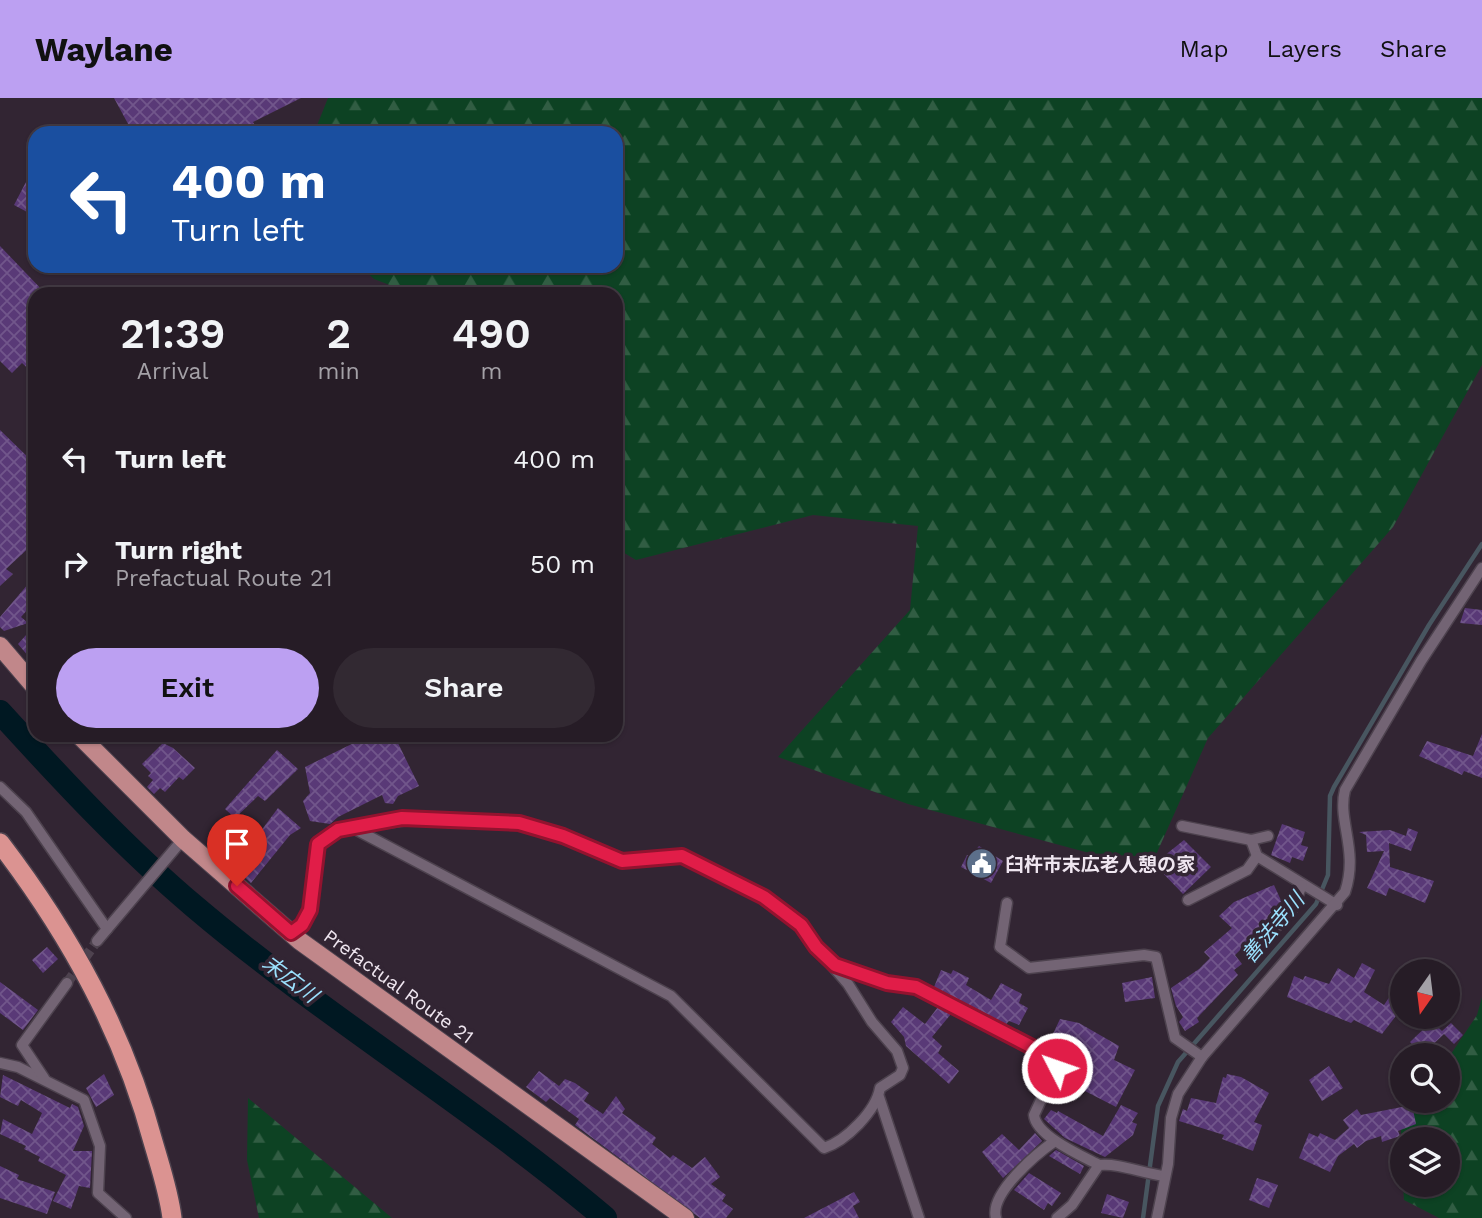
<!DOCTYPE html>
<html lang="en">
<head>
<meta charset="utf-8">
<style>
	body { margin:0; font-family:"Work Sans","Noto Sans JP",sans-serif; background:#322932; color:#f1f3f6; height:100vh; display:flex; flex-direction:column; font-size:26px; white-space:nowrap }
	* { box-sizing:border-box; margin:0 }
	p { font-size:23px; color:#a4a1a7 }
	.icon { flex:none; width:38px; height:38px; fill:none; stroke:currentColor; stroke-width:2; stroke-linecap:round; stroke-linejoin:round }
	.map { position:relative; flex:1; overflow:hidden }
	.details { position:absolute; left:28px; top:189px; width:595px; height:455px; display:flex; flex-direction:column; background:#261c26; border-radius:21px; box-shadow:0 2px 5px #0004,0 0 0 2px #423a43 }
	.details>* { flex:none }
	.top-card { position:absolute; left:28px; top:28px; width:595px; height:147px; border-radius:21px; box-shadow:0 2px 5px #0004,0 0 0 2px #423a43; background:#1a4fa0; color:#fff; overflow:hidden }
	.needle { width:46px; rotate:194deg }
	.controls { position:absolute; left:1390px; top:861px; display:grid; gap:14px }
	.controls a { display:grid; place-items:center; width:70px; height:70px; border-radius:50%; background:#261c26; box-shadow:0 2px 5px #0004,0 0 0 2px #423a43; font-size:35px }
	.pin { position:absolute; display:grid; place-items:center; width:60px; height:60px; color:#fff; margin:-72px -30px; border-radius:50% 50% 50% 0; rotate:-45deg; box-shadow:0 0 7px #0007 }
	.pin .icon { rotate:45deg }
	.me { position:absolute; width:77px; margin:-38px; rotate:311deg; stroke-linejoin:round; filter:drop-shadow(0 0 5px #0008) }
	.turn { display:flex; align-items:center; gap:24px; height:147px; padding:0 28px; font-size:32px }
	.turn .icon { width:91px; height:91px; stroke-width:2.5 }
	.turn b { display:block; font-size:49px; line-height:60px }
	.eta { display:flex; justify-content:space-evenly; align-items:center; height:119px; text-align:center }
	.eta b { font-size:42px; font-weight:600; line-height:49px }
	.action { display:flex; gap:14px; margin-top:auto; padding:14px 28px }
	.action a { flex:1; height:80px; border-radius:42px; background:#bca0f2; color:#111; font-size:28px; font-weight:600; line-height:80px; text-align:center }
	.action a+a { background:#322932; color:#f1f3f6 }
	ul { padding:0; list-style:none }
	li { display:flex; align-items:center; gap:21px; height:105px; padding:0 28px }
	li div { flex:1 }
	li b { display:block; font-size:26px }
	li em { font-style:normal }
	header { display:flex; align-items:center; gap:42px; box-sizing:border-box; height:98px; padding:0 35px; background:#bca0f2; color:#111 }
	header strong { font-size:33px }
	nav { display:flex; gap:38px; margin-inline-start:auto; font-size:24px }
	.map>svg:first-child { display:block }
</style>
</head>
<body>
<header>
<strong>Waylane</strong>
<nav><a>Map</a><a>Layers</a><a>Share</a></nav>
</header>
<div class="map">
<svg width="1482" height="1120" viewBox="0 0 1482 1120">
	<defs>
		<pattern id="forest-firs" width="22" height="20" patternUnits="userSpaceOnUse" patternTransform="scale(1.75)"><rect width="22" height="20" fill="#0d4223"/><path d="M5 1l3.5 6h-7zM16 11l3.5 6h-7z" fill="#315d43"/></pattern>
		<pattern id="building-cross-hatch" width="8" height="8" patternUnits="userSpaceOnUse" patternTransform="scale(1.75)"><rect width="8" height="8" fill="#593977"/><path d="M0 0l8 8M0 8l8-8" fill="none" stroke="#71568b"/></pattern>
	</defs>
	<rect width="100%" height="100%" fill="#322533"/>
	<!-- forest -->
	<g fill="url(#forest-firs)">
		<polygon points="328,0 1482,0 1482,267 1393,429 1208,640 1155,759 1093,756 908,706 778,659 910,512 918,428 813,417 636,462 616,450 616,196 413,196 374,181 360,168 616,168 616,35 314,35"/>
		<polygon points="1482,899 1482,1120 1439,1120 1404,1102 1403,1087 1447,1087 1447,1041 1402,1041 1402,1057 1401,1032 1420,1003 1447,1003 1447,962 1477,917"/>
		<polygon points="248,1000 392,1120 259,1120 247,1062"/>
	</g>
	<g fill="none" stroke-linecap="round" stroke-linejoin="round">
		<!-- stream -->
		<polyline stroke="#485660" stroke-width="4.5" points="1143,1120 1158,1008 1178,964 1316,806 1328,777 1330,698 1334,689 1429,527 1482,446"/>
		<!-- river -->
		<path stroke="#001822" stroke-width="24" d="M0,614C62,682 125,750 195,809C326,920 474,1009 605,1120"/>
	</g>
	<!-- building -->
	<g fill="url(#building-cross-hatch)">
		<polygon points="114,0 301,0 253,24 259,35 133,35"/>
		<polygon points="26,84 35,88 35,114 31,112 29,115 14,107"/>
		<polygon points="0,148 46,196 35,196 35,277 22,265 12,275 0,263"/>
		<polygon points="0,332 35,366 35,444 6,471 13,476 0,488"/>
		<polygon points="35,478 35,503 21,519 28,525 4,533 0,529 0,519"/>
		<polygon points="1465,510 1482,512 1482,527 1460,525"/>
		<polygon points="35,527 35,566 18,546"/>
		<polygon points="1482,636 1482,680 1464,673 1462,677 1419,658 1427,643 1473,658"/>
		<polygon points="370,637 394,637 419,688 398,698 393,706 385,705 382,697 338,719 330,726 310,723 303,703 310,695 305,669"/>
		<polygon points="163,645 173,650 195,670 183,682 179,679 165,694 160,690 154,696 147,689 153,682 148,678 151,675 142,666"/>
		<polygon points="277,652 298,671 265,703 258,698 235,720 225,711"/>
		<polygon points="278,710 301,730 290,737 251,785 230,767 237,758 243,757"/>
		<polygon points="1282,726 1305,734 1301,747 1308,749 1303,763 1292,759 1290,765 1271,757"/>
		<polygon points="1408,730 1418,734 1411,753 1389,745 1390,769 1434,783 1425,805 1389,790 1386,798 1367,790 1384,753 1367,754 1366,737 1359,734 1390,732 1406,738"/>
		<polygon points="1184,742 1211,769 1183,796 1157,769 1166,760 1164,758"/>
		<polygon points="979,748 1003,763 991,785 961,769 967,757 971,758"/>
		<polygon points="1274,787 1284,809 1235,857 1242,866 1234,872 1238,877 1197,920 1199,924 1185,933 1179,924 1183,919 1176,908 1171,890 1199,871 1210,860 1204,854 1232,830 1219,818 1234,804"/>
		<polygon points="47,849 58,861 43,875 32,862"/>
		<polygon points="1362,865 1375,872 1364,894 1384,907 1402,880 1402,910 1382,936 1354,922 1351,925 1287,899 1294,878 1303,882 1305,878 1329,886 1338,870 1354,880"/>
		<polygon points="941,872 951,876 953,872 969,880 966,887 991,902 1001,885 1022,896 1019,905 1028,910 1019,927 1009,923 1006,926 934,889"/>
		<polygon points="1152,879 1155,900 1125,904 1122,885"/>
		<polygon points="0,884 38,912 23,932 0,915"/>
		<polygon points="903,909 925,926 938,909 951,916 932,939 942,948 938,955 959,973 949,986 906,948 904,939 891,924"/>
		<polygon points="1060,921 1079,925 1119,948 1114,962 1135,972 1116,1009 1085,993 1089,984 1086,980 1065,968 1072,947 1052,938"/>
		<polygon points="1432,923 1442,933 1451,925 1463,937 1454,946 1444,936 1427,952 1423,947 1418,953 1410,944"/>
		<polygon points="1329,968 1343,990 1322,1003 1309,982"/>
		<polygon points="539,973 559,988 565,981 575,985 589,995 584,1003 603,1016 616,998 625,1011 622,1015 654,1038 656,1040 652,1046 670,1060 673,1057 692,1070 705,1059 720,1079 711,1086 726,1097 722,1103 733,1111 726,1120 700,1120 575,1027 579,1021 550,1000 546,1004 526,989"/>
		<polygon points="104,976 114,997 96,1009 86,990"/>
		<polygon points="1227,976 1241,979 1269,995 1254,1024 1262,1027 1253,1053 1222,1041 1224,1037 1179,1023 1183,1011 1187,1013 1191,1000 1216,1005 1223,979 1226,980"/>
		<polygon points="3,977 70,1010 72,1006 78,1009 84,1028 73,1053 92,1053 90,1090 79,1088 71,1111 53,1103 66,1077 38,1063 40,1059 24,1051 26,1048 0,1036 3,1021 32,1036 42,1015 21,1002 18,1008 0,999"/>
		<polygon points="1121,1007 1138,1015 1132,1024 1137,1026 1133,1037 1105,1059 1065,1040 1044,1021 1051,1012 1057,1015 1058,1013 1103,1038"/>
		<polygon points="1412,1007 1416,1026 1398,1033 1400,1038 1382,1044 1381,1038 1366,1043 1357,1050 1354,1046 1338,1058 1330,1074 1299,1060 1309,1035 1318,1039 1320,1035 1335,1042 1349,1030 1343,1022 1357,1011 1361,1017"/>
		<polygon points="1035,1035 1042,1043 1003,1080 982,1054 1002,1036 1019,1052"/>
		<polygon points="1056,1052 1084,1068 1080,1076 1049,1058"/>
		<polygon points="0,1068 19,1077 17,1081 55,1094 47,1116 0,1100"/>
		<polygon points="1029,1075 1061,1095 1052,1108 1048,1105 1044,1112 1014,1092"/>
		<polygon points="1257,1080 1278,1087 1269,1110 1249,1102"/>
		<polygon points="854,1094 860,1104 853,1108 859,1120 804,1120"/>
		<polygon points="1107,1096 1129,1104 1123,1120 1101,1115"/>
	</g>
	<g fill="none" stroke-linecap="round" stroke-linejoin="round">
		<!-- minor-tunnel -->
		<polyline stroke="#4e424f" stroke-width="10" stroke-dasharray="10 5" stroke-linecap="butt" points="67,885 97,843"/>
		<defs>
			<g id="minor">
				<polyline points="0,689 26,714 107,831"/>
				<polyline points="1182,728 1251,742 1268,738"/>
				<polyline points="1251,742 1257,758 1337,807"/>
				<polyline points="1188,802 1247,772 1257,758"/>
				<polyline points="1007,805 1000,849 1029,870 1144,857 1156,859 1175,940 1202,959"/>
				<path d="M291,835C320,816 309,777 318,746L339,731L422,720L450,724L519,725L563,738L622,763L682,758L764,798L801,827L816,849L848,886L872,924L897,953L903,970L900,977L880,990C876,1013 846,1043 824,1050L671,898L353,730"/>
				<polyline points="97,843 183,741"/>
				<polyline points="1255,853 1293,810 1302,787"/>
				<path d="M835,867L887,885L916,889L1059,963L1034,1017C1036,1038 1082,1058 1099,1067"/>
				<polyline points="0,965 18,969 84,1002 100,1048 98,1095 126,1120"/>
				<polyline points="44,980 22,947 67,885"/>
				<polyline points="879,999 919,1120"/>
				<path d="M996,1120C989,1096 1036,1056 1055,1043"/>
				<path d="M1057,1120L1072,1107L1099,1067C1121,1065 1143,1076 1165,1078"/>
				<path d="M1157,1120L1168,1066L1171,1020L1178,996L1202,959L1345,794C1359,752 1337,723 1345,692L1421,563L1482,470"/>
			</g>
			<g id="primary">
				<polyline points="0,548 35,589"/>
				<polyline points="79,637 183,741 300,843 685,1120"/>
			</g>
			<path id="trunk" d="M0,745C71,838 124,935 154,1047C161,1071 169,1095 172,1120"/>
		</defs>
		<!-- minor casing -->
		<use href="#minor" stroke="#4d424e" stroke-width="13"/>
		<!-- primary casing -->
		<use href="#primary" stroke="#4d424e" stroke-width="20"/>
		<!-- trunk casing -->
		<use href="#trunk" stroke="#4d424e" stroke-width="22"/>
		<!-- minor -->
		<use href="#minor" stroke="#736474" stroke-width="10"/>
		<!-- primary -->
		<use href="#primary" stroke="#c1878a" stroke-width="18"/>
		<!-- trunk -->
		<use href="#trunk" stroke="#db9391" stroke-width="19"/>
	</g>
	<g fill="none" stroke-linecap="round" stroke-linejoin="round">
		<defs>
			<polyline id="route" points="237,788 291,835 302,827 310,812 318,746 338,732 402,720 519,725 563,738 622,763 682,758 764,799 801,827 816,849 835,867 887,885 916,889 1059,963 1057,970"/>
		</defs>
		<!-- route casing -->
		<use href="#route" stroke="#92132f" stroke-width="18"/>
		<!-- route -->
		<use href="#route" stroke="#e11d48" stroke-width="12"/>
	</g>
	<!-- icons -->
	<defs>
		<symbol id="civic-disc" viewBox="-11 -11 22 22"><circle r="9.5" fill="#5c6f8a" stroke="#322533"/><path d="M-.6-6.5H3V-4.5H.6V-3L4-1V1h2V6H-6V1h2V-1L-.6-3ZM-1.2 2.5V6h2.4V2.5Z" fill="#fff"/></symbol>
	</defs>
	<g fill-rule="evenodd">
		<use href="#civic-disc" x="964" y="748" width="35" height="35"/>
	</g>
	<g text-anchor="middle" stroke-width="7" stroke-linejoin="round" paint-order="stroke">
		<!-- poi labels -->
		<g font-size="19" font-weight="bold" fill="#efe6f0" stroke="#322533" text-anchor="start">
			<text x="1005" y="773">臼杵市末広老人憩の家</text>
		</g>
		<!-- street labels -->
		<g font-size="19" fill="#efe6f0" stroke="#322533">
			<text transform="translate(399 888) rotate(36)" y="7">Prefactual Route 21</text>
		</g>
		<!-- water labels -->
		<g font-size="21" font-style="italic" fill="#9be1fe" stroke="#322533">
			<text transform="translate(1273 830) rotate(-50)" y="7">善法寺川</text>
			<text transform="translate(290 881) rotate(37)" y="7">末広川</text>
		</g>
	</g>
</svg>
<div class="controls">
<a><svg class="needle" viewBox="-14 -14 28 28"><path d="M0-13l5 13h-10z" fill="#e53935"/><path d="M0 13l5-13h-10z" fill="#a4a1a7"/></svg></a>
<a><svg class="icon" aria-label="search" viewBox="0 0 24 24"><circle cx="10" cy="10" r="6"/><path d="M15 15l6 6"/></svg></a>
<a><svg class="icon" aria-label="layers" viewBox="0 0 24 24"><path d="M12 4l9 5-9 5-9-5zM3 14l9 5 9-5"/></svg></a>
</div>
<div class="pin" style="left:237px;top:788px;background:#d93025"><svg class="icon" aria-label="arrive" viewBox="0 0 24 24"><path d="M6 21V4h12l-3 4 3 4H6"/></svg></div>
<svg class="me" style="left:1057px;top:970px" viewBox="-20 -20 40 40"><circle r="17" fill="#e11d48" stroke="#fff" stroke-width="3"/><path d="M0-11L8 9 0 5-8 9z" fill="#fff"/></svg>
<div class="top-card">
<div class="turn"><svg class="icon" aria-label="left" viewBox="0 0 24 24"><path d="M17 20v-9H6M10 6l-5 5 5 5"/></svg><div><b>400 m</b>Turn left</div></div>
</div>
<section class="details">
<div class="eta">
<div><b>21:39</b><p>Arrival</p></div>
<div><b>2</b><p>min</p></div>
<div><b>490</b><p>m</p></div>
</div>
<ul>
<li><svg class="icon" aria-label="left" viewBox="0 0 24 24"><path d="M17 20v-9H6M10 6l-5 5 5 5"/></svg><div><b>Turn left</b></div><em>400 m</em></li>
<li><svg class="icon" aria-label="right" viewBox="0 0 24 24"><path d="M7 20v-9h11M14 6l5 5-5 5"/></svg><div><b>Turn right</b><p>Prefactual Route 21</p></div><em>50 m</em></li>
</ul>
<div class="action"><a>Exit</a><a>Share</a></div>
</section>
</div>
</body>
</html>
